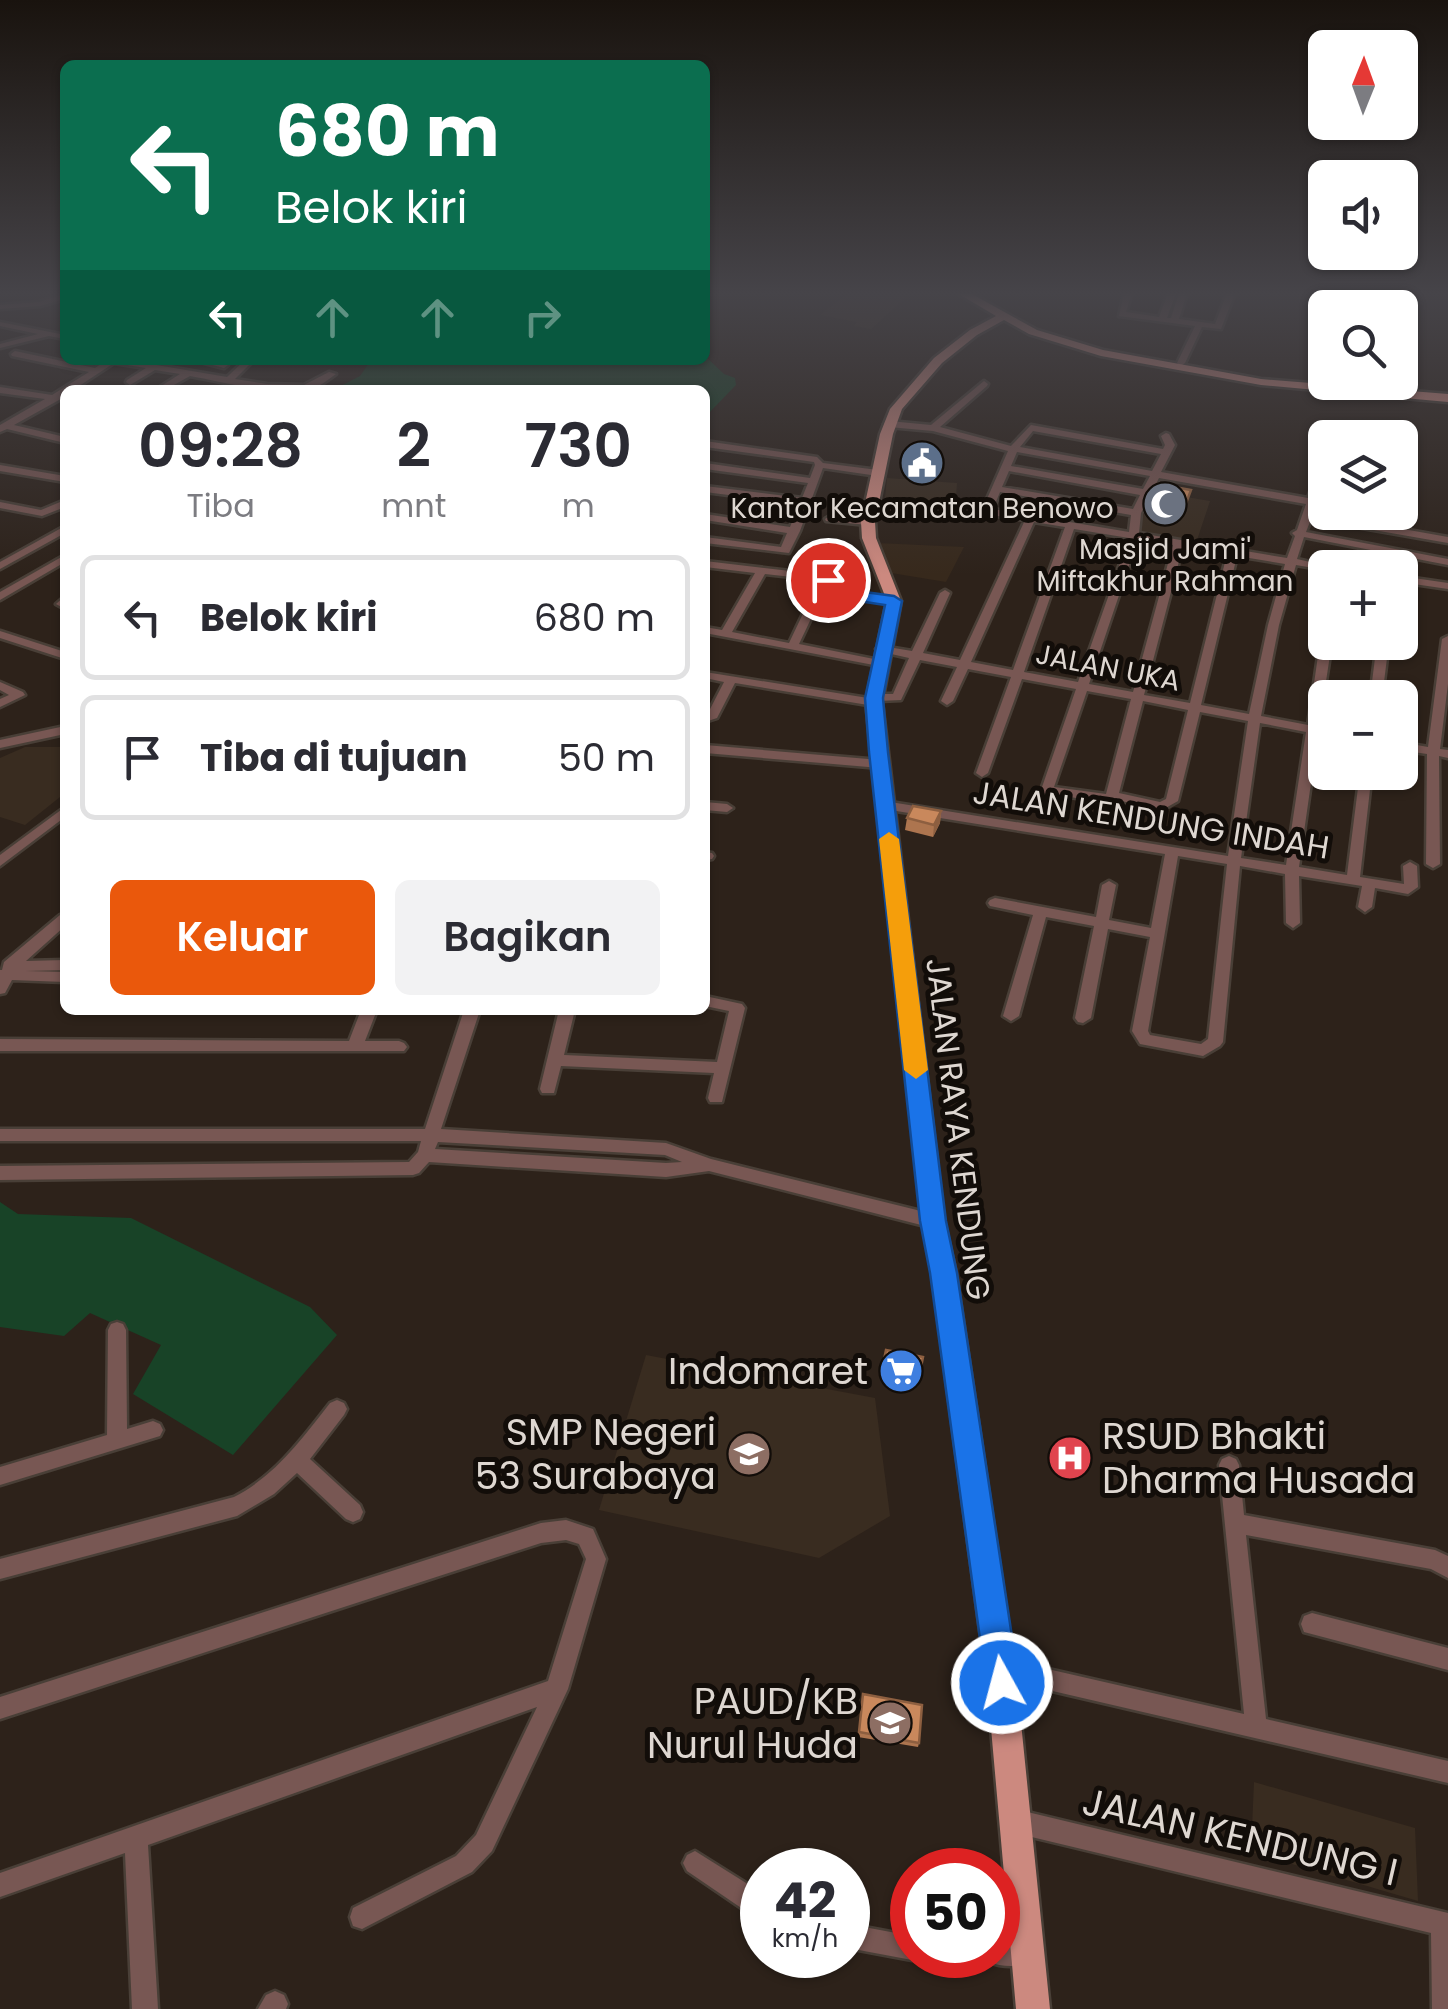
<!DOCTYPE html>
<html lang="id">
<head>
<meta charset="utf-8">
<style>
	body { margin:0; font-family:Poppins,sans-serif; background:#f2f2f3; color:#2b2b33; height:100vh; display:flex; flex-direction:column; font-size:38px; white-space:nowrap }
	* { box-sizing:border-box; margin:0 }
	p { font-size:32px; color:#7c7c81 }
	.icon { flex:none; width:55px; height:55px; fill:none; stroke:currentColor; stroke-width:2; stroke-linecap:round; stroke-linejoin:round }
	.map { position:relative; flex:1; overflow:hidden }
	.sheet { position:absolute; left:60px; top:385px; width:650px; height:630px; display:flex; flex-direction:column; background:#fff; border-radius:15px; box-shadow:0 2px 8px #0004 }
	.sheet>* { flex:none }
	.top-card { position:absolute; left:60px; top:60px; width:650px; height:305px; border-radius:15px; box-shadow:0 2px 8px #0004; background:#0b6e4f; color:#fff; overflow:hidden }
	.needle { width:65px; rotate:1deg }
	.fabs { position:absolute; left:1308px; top:30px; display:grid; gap:20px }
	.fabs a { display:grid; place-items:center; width:110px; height:110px; border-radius:15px; background:#fff; box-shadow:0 2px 8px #0004; font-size:50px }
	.speed { position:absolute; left:740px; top:1848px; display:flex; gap:20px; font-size:50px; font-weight:700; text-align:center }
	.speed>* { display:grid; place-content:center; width:130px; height:130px; border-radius:50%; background:#fff; box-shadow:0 2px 8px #0004; line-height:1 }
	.speed small { font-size:25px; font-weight:400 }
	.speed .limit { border:15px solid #d22; background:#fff; color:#111 }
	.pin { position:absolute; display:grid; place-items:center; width:85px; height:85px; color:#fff; margin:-42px; border:5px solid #fff; border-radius:50%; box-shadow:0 2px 10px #0007 }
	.me { position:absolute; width:110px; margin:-55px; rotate:353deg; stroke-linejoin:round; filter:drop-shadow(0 0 8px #0008) }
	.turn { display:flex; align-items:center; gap:35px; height:210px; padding:0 50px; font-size:45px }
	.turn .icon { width:130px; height:130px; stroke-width:2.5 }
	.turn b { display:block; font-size:70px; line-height:85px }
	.lanes { display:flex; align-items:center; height:95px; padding:0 50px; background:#0003; justify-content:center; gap:50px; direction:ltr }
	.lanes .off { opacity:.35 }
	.eta { display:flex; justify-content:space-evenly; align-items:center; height:170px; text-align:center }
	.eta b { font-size:60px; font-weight:600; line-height:70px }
	.primary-button { display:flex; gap:20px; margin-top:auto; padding:20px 50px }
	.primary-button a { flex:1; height:115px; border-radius:15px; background:#ea580c; color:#fff; font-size:40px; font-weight:600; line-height:115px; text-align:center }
	.primary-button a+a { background:#f2f2f3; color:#2b2b33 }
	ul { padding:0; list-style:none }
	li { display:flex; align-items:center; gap:30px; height:125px; margin:0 20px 15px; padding:0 30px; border:5px solid #e1e1e2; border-radius:15px }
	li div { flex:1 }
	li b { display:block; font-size:38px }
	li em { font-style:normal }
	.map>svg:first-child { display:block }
</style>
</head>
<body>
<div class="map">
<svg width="1448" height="2009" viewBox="0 0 1448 2009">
	<rect width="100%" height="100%" fill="#2d221a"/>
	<!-- commercial -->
	<polygon fill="#37291c" points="877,543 964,547 946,582 885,572"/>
	<!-- education -->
	<g fill="#392c20">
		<polygon points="848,293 911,293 871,329 854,326 857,322 820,315"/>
		<polygon points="887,478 957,483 955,513 884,508"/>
		<polygon points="1151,491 1210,501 1196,543 1138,533"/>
		<polygon points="25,747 65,747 65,793 25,825 0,817 0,758"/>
		<polygon points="646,1355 875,1398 890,1516 819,1558 599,1510"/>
		<polygon points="1254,1782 1415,1828 1418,1901 1251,1852"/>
	</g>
	<!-- green -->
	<g fill="#184327">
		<polygon points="705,356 724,374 735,378 736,385 705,417 705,390 333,390 360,376 371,360 705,360"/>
		<polygon points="0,1202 18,1214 131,1218 310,1307 337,1335 233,1455 133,1394 161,1345 90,1313 64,1336 0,1327"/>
	</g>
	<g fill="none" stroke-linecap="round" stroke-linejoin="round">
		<defs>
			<g id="minor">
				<polygon points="1124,293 1132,293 1126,312 1159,317 1168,293 1176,293 1167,318 1171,318 1179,293 1187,293 1179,319 1215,324 1227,293 1235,293 1221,329 1202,327 1185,363 1181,366 1177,363 1195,326 1119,316"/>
				<polygon points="65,294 65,299 40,306 0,309 0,305 39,302"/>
				<polygon points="0,322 65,335 65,339 49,336 0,348 0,344 38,334 0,326"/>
				<path d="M15,351L95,368L107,360H127L227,377L245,360H254L235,379L267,384L304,385L329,372L336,374C329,379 318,388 308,390C280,397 219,381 190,376L165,390H155L180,374L155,370L130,385L126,382L127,380L146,368L114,363L73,390H65V395L59,400L14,425L65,437V443L7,429L0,432V425L45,399L0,393V387L52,395L89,372L12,356L11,354Z"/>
				<polygon points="193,360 211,360 228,365 224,368"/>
				<path d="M984,381L988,384L987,386L940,427L1011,446L1031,425L1163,449L1165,445L1161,436L1166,433L1169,434L1175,445L1161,472L1308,498L1311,489L1316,486L1321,489L1313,513L1448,537V543L1311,519L1306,532L1448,559V565L1304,537L1297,559L1336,568H1325V570L1296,565L1279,625L1261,716L1308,725L1320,642L1325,639V642H1332L1319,727L1325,728V736L1318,734L1299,867L1347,875L1360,772H1372L1360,877L1404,884L1403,866L1410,862L1417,866L1418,887L1408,894L1375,888L1372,907L1365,912L1358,907L1362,886L1299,876L1300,923L1293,928L1286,923L1285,874L1240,866L1223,1042L1220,1046L1203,1056L1140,1044L1132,1031L1150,937L1108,929L1091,1018L1083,1023L1078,1022L1075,1018L1094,926L1046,917L1019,1016L1011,1021L1003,1016L1033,915L990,906L988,903L990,900L995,898L1096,917L1102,885L1109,881L1116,885L1109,920L1151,928L1165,854L884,809L878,805L884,801L1228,856L1248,721L1200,712L1178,801L1162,810L1117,800L1111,803L1042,793L1041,790L1076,689L1022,679L988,773L982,777L976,773L1011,677L968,669L953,701L947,705L941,701L957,667L920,660L901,700L879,701L874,706L735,683L717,718L705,722V714L708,713L724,682L705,678V672L868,698L874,694H893L909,658L878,651L876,649L882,646L912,651L940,593L945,590L950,593L923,653L960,660L1025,520L970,512L963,517L872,513L867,510L872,507L960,511L968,506L983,508L1008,451L933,431L889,427L884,424L889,421L931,425ZM1033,431L1161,454L1152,471L1020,447ZM1017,452L1150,476L1143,489L1011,466ZM1009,471L1140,495L1133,509L1002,487ZM1159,478L1306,504L1297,530L1292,533L1295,536L1287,558L1139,533L1141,513ZM1000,492L1131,515L1129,532L993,509ZM1034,522L1065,527L1013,670L971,662ZM1074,529L1129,538L1078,682L1024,672ZM1138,539L1173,545L1133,692L1089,684ZM1183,546L1227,554L1190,703L1144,695ZM1237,556L1285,564L1268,625L1249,714L1201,705ZM1087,691L1131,699L1106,794L1054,787ZM1143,701L1188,710L1166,799L1160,802L1119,793ZM1260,723L1306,732L1286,865L1241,858ZM1178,856L1227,864L1208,1039L1201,1044L1150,1035L1148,1031Z"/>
				<polygon points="705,441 817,457 823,463 878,470 883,473 878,476 823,468 800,531 789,553 705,543 705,537 781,547 787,533 705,520 705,514 790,527 799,504 705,492 705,486 802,498 808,483 705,469 705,463 810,478 815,465 814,462 705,447"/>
				<polygon points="0,465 65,476 65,482 0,471"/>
				<polygon points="65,500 65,507 42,516 0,508 0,502 41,510"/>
				<polygon points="830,516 868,519 873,522 868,525 826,521 825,519"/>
				<polygon points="65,526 65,533 0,569 0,562"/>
				<polygon points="65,555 65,562 0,600 0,592"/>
				<path d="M705,561L825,575L848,591L898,599L899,601L894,604L841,596L827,585L799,644L879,660L885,663L879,666L705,633V627L722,630L755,573L705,567ZM765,574L819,580L789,643L732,632Z"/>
				<polygon points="1400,576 1448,583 1448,589 1400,582"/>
				<polygon points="65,596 65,609 56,604"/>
				<polygon points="0,631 65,652 65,659 0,638"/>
				<polygon points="1448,636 1448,684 1440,749 1448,750 1448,758 1439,756 1440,864 1433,868 1426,864 1427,754 1400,750 1400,742 1428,747 1442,639"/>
				<polygon points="1377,642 1389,642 1382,698 1370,698"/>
				<polygon points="0,682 23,692 25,695 0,707 0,699 9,695 0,690"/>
				<polygon points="65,726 65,734 0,748 0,740"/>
				<polygon points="705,745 880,760 886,764 880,768 705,753"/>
				<polygon points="705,802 727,804 733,808 727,812 705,810"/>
				<polygon points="65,807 65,817 0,866 0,855"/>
				<polygon points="705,852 712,853 714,856 712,859 705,860"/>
				<polygon points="65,913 65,926 26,961 65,960 65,970 26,971 65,972 65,982 12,980 5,993 0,994 0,970 2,970 4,962 60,915"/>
				<polygon points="705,996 742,1004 745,1008 722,1102 710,1102 708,1098 714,1073 561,1066 554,1093 542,1093 540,1089 559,1010 575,1010 564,1055 717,1062 729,1011 705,1006"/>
				<polygon points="361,1010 377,1010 365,1041 399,1041 404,1043 407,1047 404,1051 0,1051 0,1039 349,1041"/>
				<path d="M464,1010H480L441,1129L666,1143L711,1159L933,1214L939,1216L942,1221L939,1226L933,1228L709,1171L666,1177L429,1162L419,1173L413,1175L0,1180V1166L409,1162L418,1152L421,1141H0V1129H425ZM438,1142L665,1155L682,1162L666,1163L435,1149Z"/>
				<polygon points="117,1322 123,1324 126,1330 127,1429 153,1421 160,1424 163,1430 160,1436 0,1485 0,1467 107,1435 108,1330 111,1324"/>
				<path d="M337,1400L344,1403L347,1409L344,1415L310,1459L360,1505L363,1512L360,1519L353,1522L346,1519L297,1473L274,1494L237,1516L0,1579V1559L234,1497C275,1476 302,1439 330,1403Z"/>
				<polygon points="1229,1456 1236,1459 1239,1465 1244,1515 1435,1550 1448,1556 1448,1578 1431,1569 1246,1535 1266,1719 1448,1761 1448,1783 992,1677 989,1669 992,1661 1000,1658 1244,1714 1219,1465 1222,1459"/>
				<polygon points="566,1520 593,1529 606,1559 568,1689 492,1851 472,1872 362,1929 353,1926 350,1917 353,1908 456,1856 476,1835 537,1707 148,1845 158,2009 132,2009 125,1853 0,1897 0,1873 548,1681 586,1559 579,1544 566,1540 541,1543 0,1719 0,1697 541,1523"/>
				<polygon points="1312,1613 1448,1648 1448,1670 1304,1632 1301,1624 1304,1616"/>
				<polygon points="1015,1809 1448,1913 1448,2009 1432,2009 1431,1933 1015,1833 1007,1829 1003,1821 1007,1813"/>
				<polygon points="695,1851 762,1893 762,1919 753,1916 687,1871 683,1863 687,1855"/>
				<polygon points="848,1924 912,1936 912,1955 921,1957 912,1960 848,1948"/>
				<path d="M1028,1940L1037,1943L1040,1952L1037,1961C1023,1967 1003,1968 989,1962L986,1955H998V1941Z"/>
				<polygon points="275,1991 284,1995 288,2004 286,2009 258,2009 266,1995"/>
			</g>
			<polygon id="major" points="957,293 970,293 1037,330 1103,350 1261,379 1448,394 1448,402 1261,385 1101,356 1029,334 1004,320 977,335 942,363 902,409 893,434 875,522 876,538 901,601 882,702 944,1221 956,1273 1017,1683 1050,2009 1016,2009 987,1683 932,1273 922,1221 866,702 887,601 862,538 861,522 880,434 890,409 934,358 970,330 996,316"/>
		</defs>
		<!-- minor casing -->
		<use href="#minor" stroke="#493f37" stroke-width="5"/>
		<!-- major casing -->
		<use href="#major" stroke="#493f37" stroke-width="5"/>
		<!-- minor -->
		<use href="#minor" fill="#785753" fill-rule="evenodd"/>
		<!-- major -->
		<use href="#major" fill="#cc897f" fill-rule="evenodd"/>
	</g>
	<!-- wall -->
	<g fill="#ad754f">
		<polygon points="1191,490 1182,516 1147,509 1149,499"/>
		<polygon points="941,811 940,823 933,837 905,830 907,818"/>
		<polygon points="886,1350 923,1357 917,1387 880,1379"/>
		<polygon points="863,1694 919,1743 918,1747 858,1737"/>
	</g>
	<!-- shaded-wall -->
	<polygon fill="#8d5f40" points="941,811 940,823 933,837 934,825"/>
	<!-- building -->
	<g fill="#c9885c" stroke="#8d5f40" stroke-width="2.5">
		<polygon points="1400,343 1401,343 1402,364 1400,364"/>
		<polygon points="1157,484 1191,490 1185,506 1149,499"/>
		<polygon points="913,806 941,811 934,825 907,818"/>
		<polygon points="886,1350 923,1357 918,1382 881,1374"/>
		<polygon points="863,1694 922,1705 919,1743 859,1732"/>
	</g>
	<!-- sky -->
	<linearGradient id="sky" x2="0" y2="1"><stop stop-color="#19130e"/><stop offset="0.51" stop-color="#464449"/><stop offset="1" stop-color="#464449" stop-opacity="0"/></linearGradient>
	<rect width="1448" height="575" fill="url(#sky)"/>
	<!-- route -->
	<polygon fill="#1a73e8" stroke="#114b97" stroke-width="2.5" points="828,575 850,590 894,596 902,601 883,698 888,752 946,1221 957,1273 1019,1683 1014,1695 1002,1700 991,1695 986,1683 930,1273 920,1221 869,752 865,698 885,605 839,598 820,580"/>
	<!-- slow -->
	<polygon fill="#f59e0b" points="889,832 899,839 928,1070 916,1079 904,1070 879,839"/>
	<!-- icons -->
	<defs>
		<symbol id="civic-disc" viewBox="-11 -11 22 22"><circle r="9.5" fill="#5c6f8a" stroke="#120d09"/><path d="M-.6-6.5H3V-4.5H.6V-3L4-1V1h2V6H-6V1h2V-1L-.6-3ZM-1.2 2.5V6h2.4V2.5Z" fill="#fff"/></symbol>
		<symbol id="mosque-disc" viewBox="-11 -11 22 22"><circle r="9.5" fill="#6b7280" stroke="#120d09"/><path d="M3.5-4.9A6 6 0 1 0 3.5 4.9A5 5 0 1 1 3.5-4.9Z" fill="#fff"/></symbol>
		<symbol id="supermarket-disc" viewBox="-11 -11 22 22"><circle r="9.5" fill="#3f7fe0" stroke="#120d09"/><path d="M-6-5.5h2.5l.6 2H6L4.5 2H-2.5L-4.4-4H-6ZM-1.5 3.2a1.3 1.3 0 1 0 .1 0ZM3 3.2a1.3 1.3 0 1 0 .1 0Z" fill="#fff"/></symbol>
		<symbol id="school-disc" viewBox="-11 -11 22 22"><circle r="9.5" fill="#8d6e63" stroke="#120d09"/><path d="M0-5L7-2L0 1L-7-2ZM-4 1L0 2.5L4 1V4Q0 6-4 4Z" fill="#fff"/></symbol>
		<symbol id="hospital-disc" viewBox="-11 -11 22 22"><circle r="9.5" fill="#e0444e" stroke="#120d09"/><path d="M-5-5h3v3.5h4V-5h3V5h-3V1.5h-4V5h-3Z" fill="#fff"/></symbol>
	</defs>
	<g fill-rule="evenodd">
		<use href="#civic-disc" x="897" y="438" width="50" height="50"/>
		<use href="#mosque-disc" x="1140" y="479" width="50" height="50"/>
		<use href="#supermarket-disc" x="876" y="1346" width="50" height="50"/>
		<use href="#school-disc" x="724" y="1429" width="50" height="50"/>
		<use href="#hospital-disc" x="1045" y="1433" width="50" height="50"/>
		<use href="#school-disc" x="865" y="1698" width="50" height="50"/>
	</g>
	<g text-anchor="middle" stroke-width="10" stroke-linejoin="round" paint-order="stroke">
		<!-- far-poi labels -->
		<g font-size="28" fill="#ded7d1" stroke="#120d09">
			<text x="922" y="518">Kantor Kecamatan Benowo</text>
			<text x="1165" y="559">Masjid Jami'<tspan x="1165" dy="32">Miftakhur Rahman</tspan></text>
		</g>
		<!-- far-street labels -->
		<g font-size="28" fill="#ded7d1" stroke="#120d09">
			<text transform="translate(1108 667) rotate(11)" y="10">JALAN UKA</text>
		</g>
		<!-- street labels -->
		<g font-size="32" fill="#ded7d1" stroke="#120d09">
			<text transform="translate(1151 820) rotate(9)" y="11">JALAN KENDUNG INDAH</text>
			<text transform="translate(958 1129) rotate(83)" y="11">JALAN RAYA KENDUNG</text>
		</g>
		<!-- near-poi labels -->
		<g font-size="38" fill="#ded7d1" stroke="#120d09" text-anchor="end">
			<text x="868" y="1384">Indomaret</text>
			<text x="716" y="1445">SMP Negeri<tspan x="716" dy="44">53 Surabaya</tspan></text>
			<text x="1102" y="1449" text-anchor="start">RSUD Bhakti<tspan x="1102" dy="44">Dharma Husada</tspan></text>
			<text x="858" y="1714">PAUD/KB<tspan x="858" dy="44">Nurul Huda</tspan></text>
		</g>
		<!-- near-street labels -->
		<g font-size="38" fill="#ded7d1" stroke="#120d09">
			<text transform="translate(1240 1837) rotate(13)" y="13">JALAN KENDUNG I</text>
		</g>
	</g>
</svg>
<div class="fabs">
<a><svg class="needle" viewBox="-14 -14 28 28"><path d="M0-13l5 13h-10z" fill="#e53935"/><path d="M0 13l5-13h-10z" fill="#7c7c81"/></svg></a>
<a><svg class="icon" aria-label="sound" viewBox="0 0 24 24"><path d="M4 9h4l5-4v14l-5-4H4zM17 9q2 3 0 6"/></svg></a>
<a><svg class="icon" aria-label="search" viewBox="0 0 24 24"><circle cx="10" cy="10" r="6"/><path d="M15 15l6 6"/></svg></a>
<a><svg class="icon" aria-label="layers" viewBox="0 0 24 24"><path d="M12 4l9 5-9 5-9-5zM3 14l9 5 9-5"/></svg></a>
<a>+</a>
<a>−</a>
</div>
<div class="speed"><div>42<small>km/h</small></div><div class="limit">50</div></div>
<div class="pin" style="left:828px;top:580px;background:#d93025"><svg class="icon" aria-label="arrive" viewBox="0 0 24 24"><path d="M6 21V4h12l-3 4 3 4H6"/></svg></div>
<svg class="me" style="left:1002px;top:1683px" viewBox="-20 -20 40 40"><circle r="17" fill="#1a73e8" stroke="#fff" stroke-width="3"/><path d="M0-11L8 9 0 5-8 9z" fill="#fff"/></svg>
<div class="top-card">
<div class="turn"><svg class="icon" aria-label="left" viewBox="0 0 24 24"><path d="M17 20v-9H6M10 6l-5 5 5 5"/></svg><div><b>680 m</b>Belok kiri</div></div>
<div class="lanes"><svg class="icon" aria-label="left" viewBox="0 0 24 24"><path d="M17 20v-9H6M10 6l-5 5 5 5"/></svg><svg class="icon off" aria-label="ahead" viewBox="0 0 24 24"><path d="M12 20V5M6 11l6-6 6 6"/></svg><svg class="icon off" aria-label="ahead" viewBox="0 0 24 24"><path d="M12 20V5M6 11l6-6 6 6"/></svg><svg class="icon off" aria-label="right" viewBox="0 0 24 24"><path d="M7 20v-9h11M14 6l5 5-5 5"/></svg></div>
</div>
<section class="sheet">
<div class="eta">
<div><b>09:28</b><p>Tiba</p></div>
<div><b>2</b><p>mnt</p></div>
<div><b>730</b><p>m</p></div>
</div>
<ul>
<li><svg class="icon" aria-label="left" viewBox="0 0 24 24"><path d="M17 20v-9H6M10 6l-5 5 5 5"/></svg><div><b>Belok kiri</b></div><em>680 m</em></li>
<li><svg class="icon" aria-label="arrive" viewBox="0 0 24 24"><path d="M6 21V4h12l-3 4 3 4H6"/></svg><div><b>Tiba di tujuan</b></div><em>50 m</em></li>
</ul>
<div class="primary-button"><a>Keluar</a><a>Bagikan</a></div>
</section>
</div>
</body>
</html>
